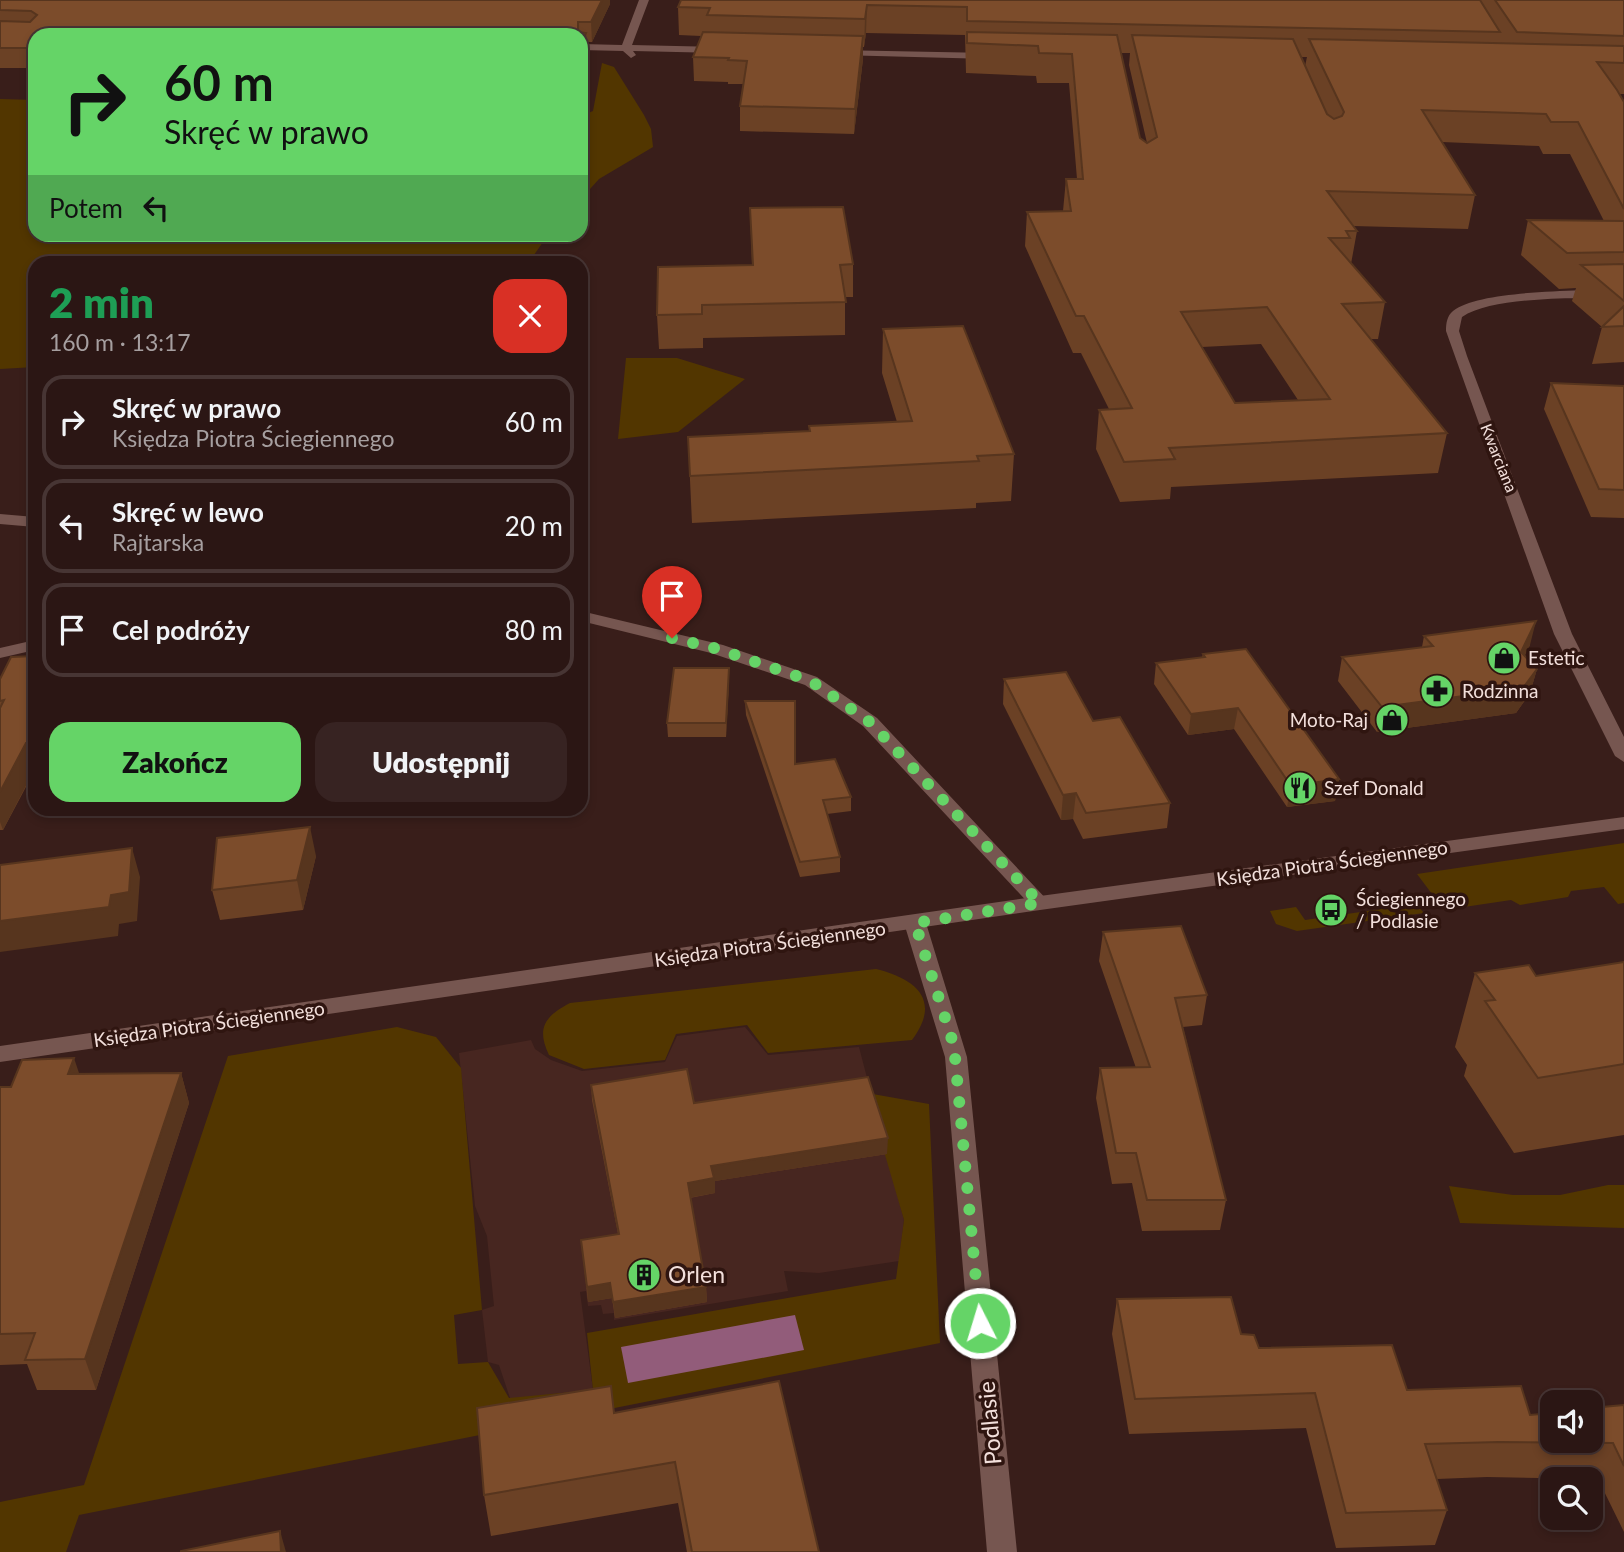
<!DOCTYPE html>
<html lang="pl">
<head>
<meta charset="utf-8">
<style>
	body { margin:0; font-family:Lato,sans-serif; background:#372322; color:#f1f3f6; height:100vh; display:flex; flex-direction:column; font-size:26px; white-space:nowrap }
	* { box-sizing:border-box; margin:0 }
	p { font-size:23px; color:#a69fa0 }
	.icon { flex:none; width:38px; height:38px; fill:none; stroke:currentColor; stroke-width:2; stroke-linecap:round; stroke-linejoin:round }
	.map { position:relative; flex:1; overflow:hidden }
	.panel { position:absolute; left:28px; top:256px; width:560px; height:560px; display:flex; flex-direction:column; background:#2b1614; border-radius:21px; box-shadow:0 4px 10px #0003,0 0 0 2px #473534 }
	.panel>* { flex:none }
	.top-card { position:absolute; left:28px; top:28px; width:560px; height:214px; border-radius:21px; box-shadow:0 4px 10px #0003,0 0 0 2px #473534; background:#65d467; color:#111; overflow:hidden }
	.controls { position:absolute; left:1540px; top:1390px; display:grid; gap:14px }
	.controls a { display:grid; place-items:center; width:63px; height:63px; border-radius:14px; background:#2b1614; box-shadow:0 4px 10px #0003,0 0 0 2px #473534; font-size:35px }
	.pin { position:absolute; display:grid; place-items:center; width:60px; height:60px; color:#fff; margin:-72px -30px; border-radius:50% 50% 50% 0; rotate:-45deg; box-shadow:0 0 7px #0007 }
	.pin .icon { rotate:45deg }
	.me { position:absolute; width:77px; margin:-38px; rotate:355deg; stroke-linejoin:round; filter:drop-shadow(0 0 5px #0008) }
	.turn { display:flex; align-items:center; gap:24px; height:147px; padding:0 21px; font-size:32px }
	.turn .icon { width:91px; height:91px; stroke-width:2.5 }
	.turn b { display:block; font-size:49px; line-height:60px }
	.then { display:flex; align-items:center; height:66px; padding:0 21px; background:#0003; gap:14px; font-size:26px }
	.round { display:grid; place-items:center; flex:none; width:74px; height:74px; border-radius:21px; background:#372322 }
	.overview { display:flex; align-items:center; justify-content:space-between; height:119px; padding:0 21px }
	h1 { font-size:42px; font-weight:800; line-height:52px; color:#1e9e55 }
	.button { display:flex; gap:14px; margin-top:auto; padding:14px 21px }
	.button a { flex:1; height:80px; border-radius:21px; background:#65d467; color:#111; font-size:28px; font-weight:800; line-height:80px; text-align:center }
	.button a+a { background:#372322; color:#f1f3f6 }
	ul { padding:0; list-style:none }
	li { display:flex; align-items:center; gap:21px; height:94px; margin:0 14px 10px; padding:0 7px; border:4px solid #473534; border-radius:21px }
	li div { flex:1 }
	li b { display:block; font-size:26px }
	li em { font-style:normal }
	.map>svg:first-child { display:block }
</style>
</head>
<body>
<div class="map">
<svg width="1624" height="1552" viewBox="0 0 1624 1552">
	<rect width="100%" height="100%" fill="#391e1a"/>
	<!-- built -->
	<polygon fill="#472620" points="745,1027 768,1055 859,1047 904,1220 899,1261 819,1273 784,1271 788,1291 614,1320 614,1313 603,1314 601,1305 588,1306 586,1291 580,1292 593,1390 512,1404 499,1365 488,1362 482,1310 494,1306 487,1236 475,1206 459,1053 531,1040 535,1049 551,1060 582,1071 665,1062 677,1036"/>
	<!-- green -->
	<g fill="#523600">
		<polygon points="602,63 614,67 644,115 651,129 653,147 599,179 581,199 581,116 593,111"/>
		<polygon points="0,99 35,100 35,234 548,235 529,262 35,262 35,367 0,369"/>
		<polygon points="626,358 677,358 745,379 678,432 618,439"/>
		<polygon points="1624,843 1624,903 1618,904 1604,887 1571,891 1568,897 1520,905 1511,900 1444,910 1417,874"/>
		<polygon points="1416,904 1424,913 1297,931 1276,924 1270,911 1296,907 1305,920"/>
		<path d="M876,969C916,979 942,1000 912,1040L768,1053L747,1025L676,1034L665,1060L584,1069L549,1055C536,1028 545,1016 570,1003Z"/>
		<polygon points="397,1027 436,1037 461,1068 482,1310 454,1315 458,1364 488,1362 509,1398 593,1390 587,1333 896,1279 904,1220 867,1093 929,1104 940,1343 79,1515 66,1552 0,1552 0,1502 84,1485 228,1056"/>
		<polygon points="1608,1185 1624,1185 1624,1228 1460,1223 1449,1186 1513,1195 1560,1195"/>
	</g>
	<!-- water -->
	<polygon fill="#925c7a" points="795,1315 804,1350 628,1383 621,1347"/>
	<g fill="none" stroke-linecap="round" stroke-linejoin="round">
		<!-- minor -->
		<g fill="#765650" fill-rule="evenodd">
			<polygon points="639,0 649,0 632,45 720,47 725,50 720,53 633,51 636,55 631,58 623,51 581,50 581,44 622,45"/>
			<polygon points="835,50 990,53 995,56 990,59 838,55 833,52"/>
			<path d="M1624,289V297C1583,299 1495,295 1462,317L1459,331L1467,356L1572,634L1624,737V762L1615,756L1554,634L1446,331C1446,323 1447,316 1453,311C1480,289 1587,291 1624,289Z"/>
			<polygon points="0,514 35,517 35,527 0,524"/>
			<polygon points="581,611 723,645 817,677 877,718 1050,903 1047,908 1033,908 863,726 805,685 711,653 581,621"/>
			<polygon points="35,640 35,650 0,658 0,648"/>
			<polygon points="915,916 922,918 926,923 967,1057 1017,1552 987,1552 945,1057 904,923 908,918"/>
		</g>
		<!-- tertiary -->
		<polygon fill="#765650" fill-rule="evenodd" points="1624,817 1624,829 1040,910 0,1062 0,1046 1040,896"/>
	</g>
	<!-- wall -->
	<g fill="#6b4125" fill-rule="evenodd">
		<polygon points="0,0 610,4 592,42 586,42 587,53 581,35 35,35 35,68 0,68"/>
		<path d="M681,0H1624V94H1619L1624,102V362L1592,364L1602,327L1572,301L1576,288L1559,289L1521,255L1528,220L1604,221L1570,154H1543L1539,146L1442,142L1475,195L1468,229L1353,226L1357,231L1351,264L1385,302L1378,339H1371L1447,433L1438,473L1171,487L1170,499L1120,502L1096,449L1099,410L1109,409L1081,353H1073L1025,246L1027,212L1063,211L1066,179H1077L1069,83H1037L1036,76L966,73L965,35L866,33L864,47H863V59L854,134L740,131V106L743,84H728V82L694,81L693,57L701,36L679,35L678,7ZM1121,53H1130L1129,65L1147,143L1140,138ZM1301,57H1307L1305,66ZM1261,344L1298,400L1235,403L1202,347Z"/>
		<polygon points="750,208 853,264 853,297 845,297 845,335 703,338 703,348 659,349 657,315 752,265"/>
		<polygon points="883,329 1014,454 1011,501 976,503 976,508 692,523 688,437 809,431 809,426 897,422 882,373"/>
		<polygon points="1551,383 1624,386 1624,518 1591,517 1544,409"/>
		<polygon points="1424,636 1530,645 1524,656 1537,669 1530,693 1516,713 1377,732 1338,681 1342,657 1422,647"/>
		<polygon points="1203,654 1339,779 1335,801 1287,807 1234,729 1188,735 1154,684 1156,663 1202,657"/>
		<polygon points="35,656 35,770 3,830 0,830 0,679"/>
		<polygon points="1004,679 1093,721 1170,803 1167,828 1083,839 1073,819 1061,820 1003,704"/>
		<polygon points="729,682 726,737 668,737 667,723"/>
		<polygon points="745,701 796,764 851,797 851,811 827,814 840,857 840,872 800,877 746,715"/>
		<polygon points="316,856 303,910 220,920 212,890"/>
		<polygon points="1103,932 1207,995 1202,1025 1183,1027 1226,1200 1220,1230 1142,1231 1132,1183 1112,1184 1096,1098 1100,1068 1136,1068 1099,961"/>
		<polygon points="1624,962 1624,1135 1514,1153 1464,1076 1467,1065 1455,1047 1475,973 1536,976"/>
		<polygon points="181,1073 189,1103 96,1390 37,1390 27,1364 0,1365 0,1087 11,1087 79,1074"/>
		<polygon points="591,1085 694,1103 887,1154 715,1181 715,1193 690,1198 706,1287 707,1302 615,1318 612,1298 588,1302 581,1240 618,1234 592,1100"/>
		<polygon points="1117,1299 1241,1334 1259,1348 1407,1390 1530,1415 1624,1405 1624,1532 1598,1479 1487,1477 1437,1479 1447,1510 1435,1545 1336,1548 1306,1428 1129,1434 1112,1334"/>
		<polygon points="614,1413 819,1552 687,1552 678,1503 491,1536 484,1495"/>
	</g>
	<!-- shaded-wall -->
	<g fill="#57351e">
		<polygon points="602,0 610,0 610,4 592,42 591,22"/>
		<polygon points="867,5 866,33 864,47 865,19"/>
		<polygon points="586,33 587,53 581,66 581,43"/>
		<polygon points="863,36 863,59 854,134 855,109"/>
		<polygon points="1536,621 1530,645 1515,676 1521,652"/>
		<polygon points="583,626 586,653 581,667 581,633"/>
		<polygon points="729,668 729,682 726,737 726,723"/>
		<polygon points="1537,669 1530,693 1516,713 1377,732 1382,707"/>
		<polygon points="1238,708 1234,729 1188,735 1191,714"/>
		<polygon points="26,743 34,770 3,830 0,822 0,792"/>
		<polygon points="1339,779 1335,801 1287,807 1291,786"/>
		<polygon points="1076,793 1073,819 1061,820 1063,795"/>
		<polygon points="310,827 316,856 303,910 297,880"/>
		<polygon points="132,848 140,877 137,921 119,924 118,936 0,952 0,921 111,895"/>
		<polygon points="74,1058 84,1088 68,1074"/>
		<polygon points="181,1073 189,1103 96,1390 85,1359"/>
		<polygon points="888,1138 887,1154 715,1181 715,1193 688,1198 688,1183 711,1166"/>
		<polygon points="610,1283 612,1298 588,1302 587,1287"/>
		<polygon points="706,1287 707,1302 615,1318 613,1302"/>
		<polygon points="280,1531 286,1552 281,1552"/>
	</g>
	<!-- building -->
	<g fill="#7c4c2b" stroke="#57351e" stroke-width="2" fill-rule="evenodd">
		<polygon points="0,0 602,0 591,22 578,22 578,32 586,33 581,43 581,35 35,35 35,48 0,48 0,21 30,22 37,15 31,11 0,10"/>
		<polygon points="681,0 1480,0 1500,32 967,21 967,7 867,5 865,19 707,15 710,8 678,7"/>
		<polygon points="1495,0 1624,0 1624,36 1517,32"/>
		<polygon points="703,32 863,36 855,109 740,106 747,61 728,60 729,58 693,57"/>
		<path d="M967,32L1117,35L1140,138L1147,143L1157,137L1132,35L1293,39L1327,114L1334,119L1342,116L1344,112L1309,39L1624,46V63L1597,62L1617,90L1624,102V209L1578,122H1551L1546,114L1422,110L1475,195L1327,191L1357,231H1346L1350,238H1329L1385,302L1342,304L1447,433L1169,448L1175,459L1124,462L1099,410L1132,408L1084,316H1076L1027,212L1071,211L1066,179H1083L1072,54L1039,53L1038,46L967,43ZM1267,307L1330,399L1235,403L1181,312Z"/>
		<polygon points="843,207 853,264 840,265 846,302 702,305 702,314 657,315 658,267 753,265 750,208"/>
		<polygon points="1528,220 1624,221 1624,252 1567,253"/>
		<polygon points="1624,264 1624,301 1581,265"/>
		<polygon points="1624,306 1624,326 1602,327"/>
		<polygon points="963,326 1014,454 977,456 979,461 690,476 688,437 810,431 809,426 912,421 883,329"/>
		<polygon points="1551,383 1624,386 1624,490 1599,489"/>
		<polygon points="1536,621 1521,652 1537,669 1523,688 1382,707 1342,657 1433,646 1424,636"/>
		<polygon points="1246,649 1339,779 1291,786 1238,708 1191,714 1156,663 1205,657 1203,654"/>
		<polygon points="35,656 35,743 26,743 0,792 0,708 4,700 0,701 0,679 11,657"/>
		<polygon points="674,668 729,668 726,723 667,723"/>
		<polygon points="1066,672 1093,721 1120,717 1170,803 1086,813 1076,793 1063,795 1004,679"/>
		<polygon points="745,701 795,701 795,764 835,759 851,797 823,800 840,857 800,862"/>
		<polygon points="310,827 297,880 212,890 217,838"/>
		<polygon points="132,848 129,892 111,895 109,907 0,921 0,865"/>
		<polygon points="1181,926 1207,995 1175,998 1226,1200 1147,1200 1136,1153 1116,1153 1100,1068 1150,1067 1103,932"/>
		<polygon points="1624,962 1624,1064 1538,1078 1485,1001 1495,1000 1475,973 1529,965 1536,976"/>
		<polygon points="74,1058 68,1074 181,1073 85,1359 25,1360 35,1333 0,1334 0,1087 11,1087 22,1060"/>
		<polygon points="687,1069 694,1103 868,1077 888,1138 711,1166 714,1178 688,1183 706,1287 613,1302 610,1283 587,1287 581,1240 619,1234 591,1085"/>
		<polygon points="1231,1297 1241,1334 1254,1335 1259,1348 1392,1345 1407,1390 1521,1386 1530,1415 1552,1413 1552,1440 1591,1440 1591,1408 1624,1405 1624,1466 1613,1443 1499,1442 1425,1444 1447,1510 1346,1513 1315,1393 1135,1399 1117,1299"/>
		<polygon points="779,1381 819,1552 692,1552 675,1462 484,1495 477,1408 611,1386 614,1413"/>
		<polygon points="280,1531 281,1552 181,1552 181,1551"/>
	</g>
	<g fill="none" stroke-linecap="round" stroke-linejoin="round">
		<!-- route -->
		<polyline stroke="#65d467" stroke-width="12" stroke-dasharray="0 21.6" points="672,638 718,649 811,681 870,722 1040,903 915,923 954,1046 980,1323"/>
	</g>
	<!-- icons -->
	<defs>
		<symbol id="shop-disc" viewBox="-11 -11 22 22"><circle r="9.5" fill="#65d467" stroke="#2f1510"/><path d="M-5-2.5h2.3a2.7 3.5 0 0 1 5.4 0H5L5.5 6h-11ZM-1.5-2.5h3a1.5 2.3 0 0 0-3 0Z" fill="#111"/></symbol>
		<symbol id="pharmacy-disc" viewBox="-11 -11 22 22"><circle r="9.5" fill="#65d467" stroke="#2f1510"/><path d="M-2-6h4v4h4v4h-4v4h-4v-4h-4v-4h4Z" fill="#111"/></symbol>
		<symbol id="restaurant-disc" viewBox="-11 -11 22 22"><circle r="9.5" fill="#65d467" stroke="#2f1510"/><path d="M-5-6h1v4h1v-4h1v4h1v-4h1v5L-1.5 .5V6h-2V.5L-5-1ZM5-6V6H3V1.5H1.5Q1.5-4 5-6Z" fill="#111"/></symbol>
		<symbol id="bus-disc" viewBox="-11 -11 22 22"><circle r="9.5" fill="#65d467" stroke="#2f1510"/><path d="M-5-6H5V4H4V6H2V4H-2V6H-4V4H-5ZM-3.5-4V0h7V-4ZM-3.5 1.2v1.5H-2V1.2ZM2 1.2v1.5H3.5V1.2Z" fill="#111"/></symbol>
		<symbol id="building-disc" viewBox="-11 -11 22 22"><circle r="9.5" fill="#65d467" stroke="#2f1510"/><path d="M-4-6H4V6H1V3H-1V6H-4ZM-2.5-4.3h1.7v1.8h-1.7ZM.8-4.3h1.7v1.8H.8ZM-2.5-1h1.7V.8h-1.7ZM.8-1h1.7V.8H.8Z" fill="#111"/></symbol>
	</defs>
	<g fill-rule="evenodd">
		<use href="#shop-disc" x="1485" y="639" width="38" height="38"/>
		<use href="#pharmacy-disc" x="1418" y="672" width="38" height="38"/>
		<use href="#shop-disc" x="1373" y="701" width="38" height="38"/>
		<use href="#restaurant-disc" x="1281" y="769" width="38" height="38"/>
		<use href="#bus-disc" x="1312" y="891" width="38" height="38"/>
		<use href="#building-disc" x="625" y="1256" width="38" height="38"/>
	</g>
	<g text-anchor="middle" stroke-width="7" stroke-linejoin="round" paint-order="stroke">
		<!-- far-street labels -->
		<g font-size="16" fill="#f2dfdb" stroke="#2f1510">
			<text transform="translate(1499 458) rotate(68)" y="6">Kwarciana</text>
		</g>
		<!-- poi labels -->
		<g font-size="19" fill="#f2dfdb" stroke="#2f1510" text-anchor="start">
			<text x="1528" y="665">Estetic</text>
			<text x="1462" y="698">Rodzinna</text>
			<text x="1368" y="727" text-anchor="end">Moto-Raj</text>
			<text x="1324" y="795">Szef Donald</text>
			<text x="1356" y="906">Ściegiennego<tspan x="1356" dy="22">/ Podlasie</tspan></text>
		</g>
		<!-- street labels -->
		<g font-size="19" fill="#f2dfdb" stroke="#2f1510">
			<text transform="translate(1332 863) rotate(-8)" y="7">Księdza Piotra Ściegiennego</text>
			<text transform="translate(770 944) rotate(-8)" y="7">Księdza Piotra Ściegiennego</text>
			<text transform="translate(209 1024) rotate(-8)" y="7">Księdza Piotra Ściegiennego</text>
		</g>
		<!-- near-poi labels -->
		<g font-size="23" fill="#f2dfdb" stroke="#2f1510" text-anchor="start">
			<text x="668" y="1283">Orlen</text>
		</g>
		<!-- near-street labels -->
		<g font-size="23" fill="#f2dfdb" stroke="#2f1510">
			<text transform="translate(990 1423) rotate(-95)" y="8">Podlasie</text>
		</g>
	</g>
</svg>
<div class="controls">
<a><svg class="icon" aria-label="sound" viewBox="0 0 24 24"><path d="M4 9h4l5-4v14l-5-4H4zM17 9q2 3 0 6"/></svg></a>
<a><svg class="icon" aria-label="search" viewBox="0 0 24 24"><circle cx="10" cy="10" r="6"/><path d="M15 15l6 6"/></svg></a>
</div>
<div class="pin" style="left:672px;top:638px;background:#d93025"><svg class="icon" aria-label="arrive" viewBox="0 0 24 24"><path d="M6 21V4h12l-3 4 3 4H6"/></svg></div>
<svg class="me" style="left:980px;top:1323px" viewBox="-20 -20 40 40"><circle r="17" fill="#65d467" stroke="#fff" stroke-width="3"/><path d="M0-11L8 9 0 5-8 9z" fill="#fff"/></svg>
<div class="top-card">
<div class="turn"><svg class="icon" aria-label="right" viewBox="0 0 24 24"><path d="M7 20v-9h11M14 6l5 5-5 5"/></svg><div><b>60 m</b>Skręć w prawo</div></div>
<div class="then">Potem<svg class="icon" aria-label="left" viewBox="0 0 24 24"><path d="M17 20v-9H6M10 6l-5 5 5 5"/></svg></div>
</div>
<section class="panel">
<div class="overview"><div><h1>2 min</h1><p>160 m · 13:17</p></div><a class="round" style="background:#d93025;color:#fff"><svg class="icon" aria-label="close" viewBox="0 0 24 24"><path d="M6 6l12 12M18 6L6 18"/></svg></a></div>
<ul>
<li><svg class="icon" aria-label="right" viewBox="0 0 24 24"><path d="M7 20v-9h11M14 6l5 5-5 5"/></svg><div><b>Skręć w prawo</b><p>Księdza Piotra Ściegiennego</p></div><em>60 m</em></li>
<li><svg class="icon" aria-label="left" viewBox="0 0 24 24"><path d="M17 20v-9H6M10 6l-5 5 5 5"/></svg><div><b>Skręć w lewo</b><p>Rajtarska</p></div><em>20 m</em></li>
<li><svg class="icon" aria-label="arrive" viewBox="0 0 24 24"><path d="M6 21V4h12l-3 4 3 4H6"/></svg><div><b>Cel podróży</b></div><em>80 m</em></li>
</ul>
<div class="button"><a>Zakończ</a><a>Udostępnij</a></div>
</section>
</div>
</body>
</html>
